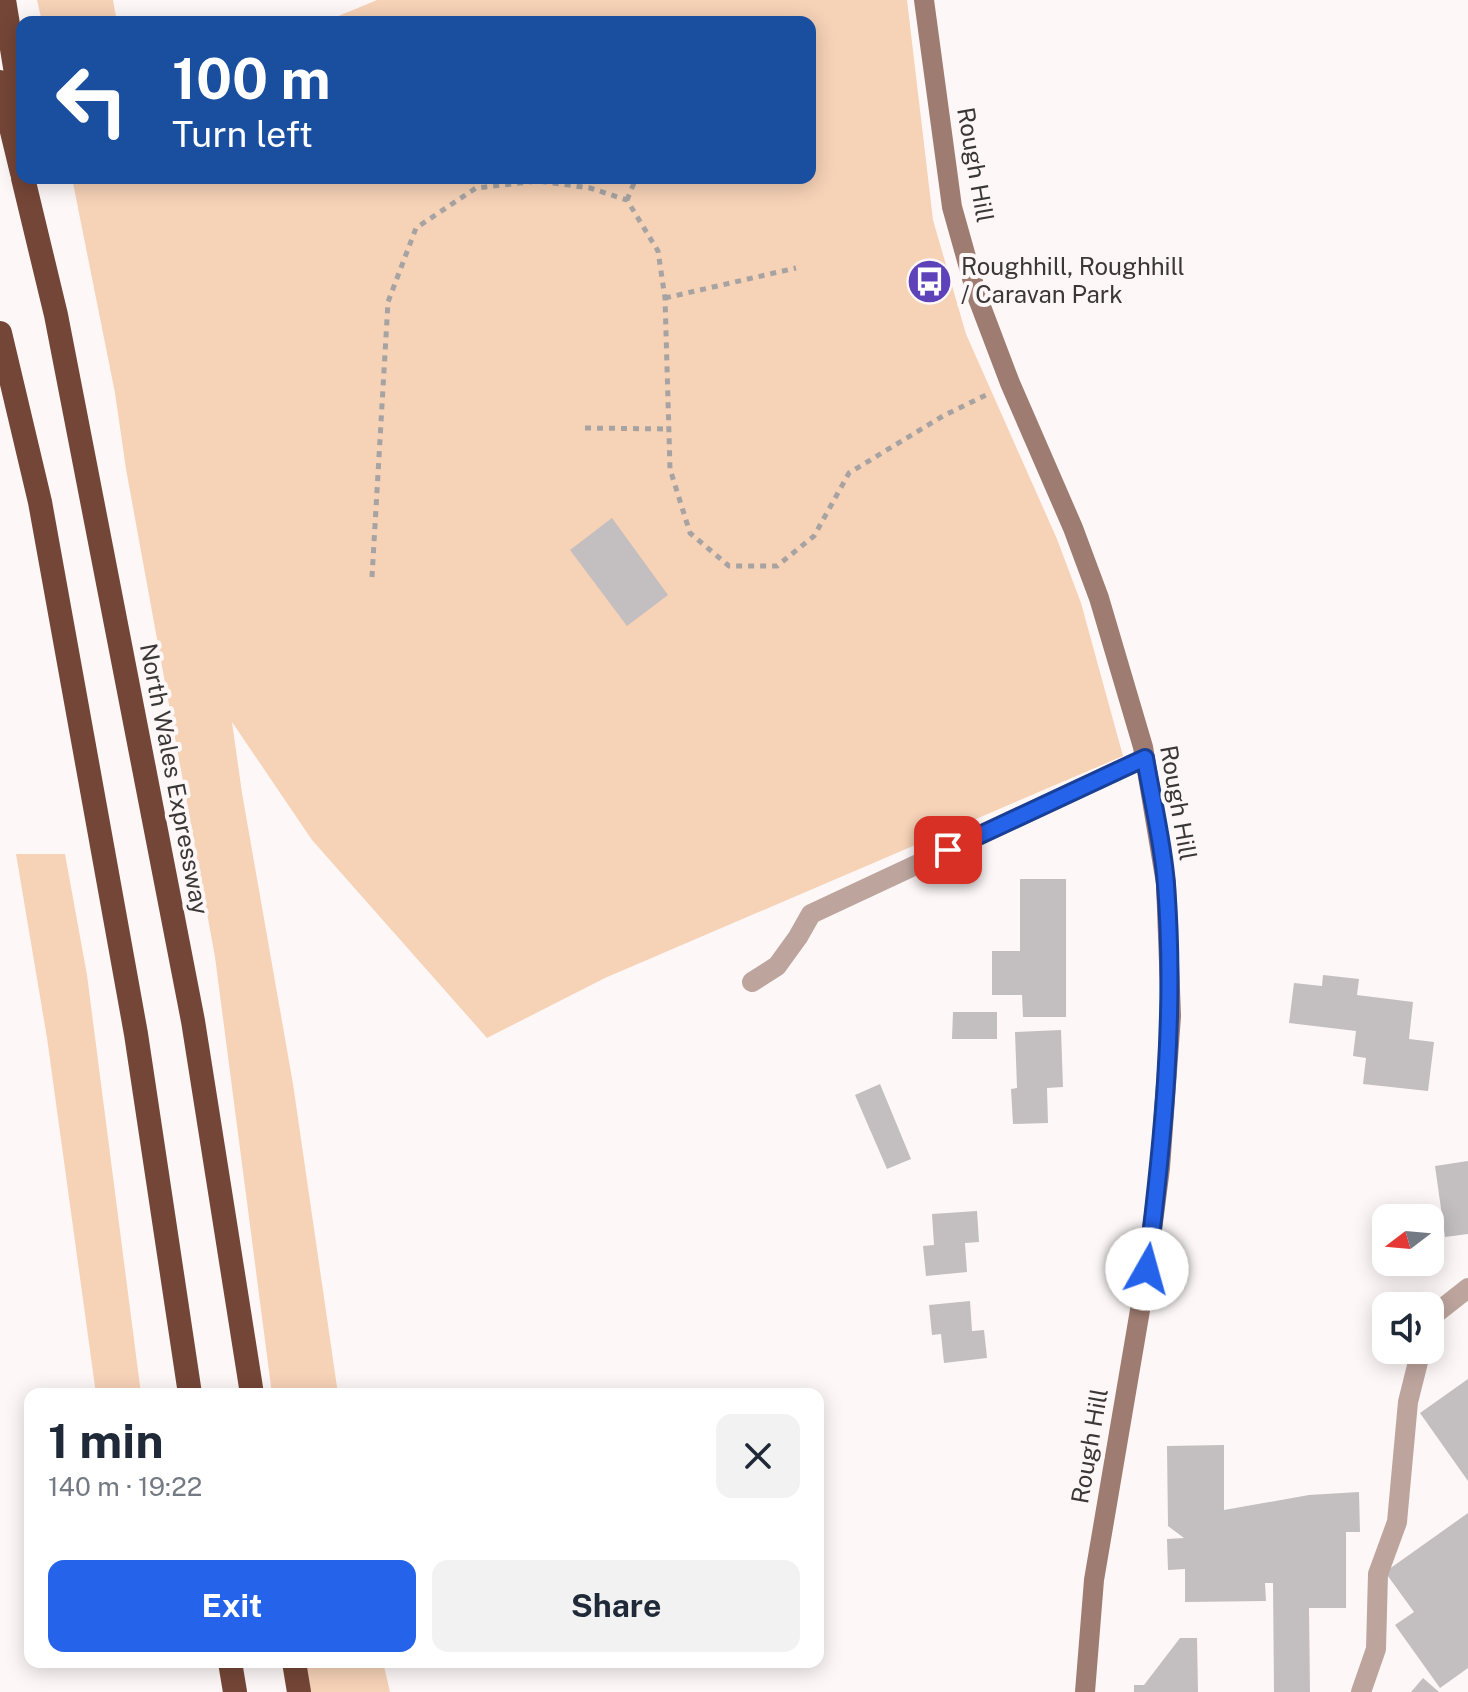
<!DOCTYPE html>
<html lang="en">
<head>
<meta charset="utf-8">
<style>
	body { margin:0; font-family:"Public Sans",sans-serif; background:#f2f2f3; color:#1f2937; height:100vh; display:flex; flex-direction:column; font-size:30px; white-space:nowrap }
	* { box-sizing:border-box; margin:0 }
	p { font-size:26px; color:#747a83 }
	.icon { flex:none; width:44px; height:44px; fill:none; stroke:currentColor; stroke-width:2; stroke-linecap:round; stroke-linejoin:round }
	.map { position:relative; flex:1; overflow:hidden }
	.drawer { position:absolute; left:24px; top:1388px; width:800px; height:280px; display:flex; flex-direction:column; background:#fff; border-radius:16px; box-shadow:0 4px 20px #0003 }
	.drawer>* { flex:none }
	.banner { position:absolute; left:16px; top:16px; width:800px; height:168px; border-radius:16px; box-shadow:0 4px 20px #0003; background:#1a4fa0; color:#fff; overflow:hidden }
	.needle { width:52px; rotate:254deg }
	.tools { position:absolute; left:1372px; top:1204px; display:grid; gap:16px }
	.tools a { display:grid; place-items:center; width:72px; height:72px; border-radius:16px; background:#fff; box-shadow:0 4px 20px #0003; font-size:40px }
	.pin { position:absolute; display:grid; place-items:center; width:68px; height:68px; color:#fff; margin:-34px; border-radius:16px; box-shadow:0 4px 12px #0006 }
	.me { position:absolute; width:88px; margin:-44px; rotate:7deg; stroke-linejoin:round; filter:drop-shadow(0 0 6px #0008) }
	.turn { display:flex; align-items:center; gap:28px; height:168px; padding:0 24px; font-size:36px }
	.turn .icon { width:104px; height:104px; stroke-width:2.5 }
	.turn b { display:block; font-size:56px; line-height:68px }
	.round { display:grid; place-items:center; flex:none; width:84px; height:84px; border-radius:16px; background:#f2f2f3 }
	.summary { display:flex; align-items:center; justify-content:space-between; height:136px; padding:0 24px }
	h1 { font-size:48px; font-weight:700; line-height:60px }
	.action { display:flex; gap:16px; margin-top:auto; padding:16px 24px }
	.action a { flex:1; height:92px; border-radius:16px; background:#2563eb; color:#fff; font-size:32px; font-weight:700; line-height:92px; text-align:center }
	.action a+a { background:#f2f2f3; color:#1f2937 }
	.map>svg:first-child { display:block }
</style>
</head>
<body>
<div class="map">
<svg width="1468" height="1692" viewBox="0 0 1468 1692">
	<rect width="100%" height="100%" fill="#fdf8f7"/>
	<!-- green -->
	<g fill="#f6d2b7">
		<polygon points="37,0 113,0 117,22 42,22"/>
		<polygon points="377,0 907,0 933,220 966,334 1057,539 1081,603 1123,756 605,978 487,1038 312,840 232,722 242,793 293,1084 338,1394 272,1394 215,957 126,469 115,393 72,178 810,178 810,22 324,22"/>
		<polygon points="16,854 65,854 87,975 141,1394 96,1394 47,1038"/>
		<polygon points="306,1662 383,1662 390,1692 310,1692"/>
	</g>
	<!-- building -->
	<g fill="#c3bebf">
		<polygon points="612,518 668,595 627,626 570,550"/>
		<polygon points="1020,879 1066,879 1066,1017 1023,1017 1022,995 992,995 992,951 1020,951"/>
		<polygon points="1323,975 1359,979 1357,995 1413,1002 1409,1039 1434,1042 1428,1091 1363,1084 1366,1058 1353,1056 1356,1031 1289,1023 1294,983 1322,986"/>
		<polygon points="953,1012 997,1012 997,1039 952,1039"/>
		<polygon points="1061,1030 1063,1087 1047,1088 1048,1123 1013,1124 1011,1089 1017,1088 1015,1032"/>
		<polygon points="880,1084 911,1159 887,1169 855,1095"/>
		<polygon points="1468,1161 1468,1234 1445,1237 1435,1166"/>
		<polygon points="977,1211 979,1242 965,1243 967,1272 926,1276 923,1246 934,1245 932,1214"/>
		<polygon points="970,1301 972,1331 984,1330 987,1358 944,1363 941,1334 932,1335 929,1305"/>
		<polygon points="1468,1379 1468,1481 1420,1413"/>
		<polygon points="1224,1445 1224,1510 1309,1495 1359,1492 1360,1532 1346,1532 1346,1608 1309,1608 1310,1692 1274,1692 1273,1583 1265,1583 1266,1601 1185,1602 1185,1569 1168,1570 1167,1539 1184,1538 1168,1526 1167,1446"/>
		<polygon points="1468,1513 1468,1668 1440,1688 1395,1625 1414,1612 1385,1572"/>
		<polygon points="1180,1638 1197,1638 1198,1692 1134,1692 1134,1685 1144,1685"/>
		<polygon points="1423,1678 1439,1692 1411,1692"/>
	</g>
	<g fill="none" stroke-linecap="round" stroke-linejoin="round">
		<!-- path -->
		<g stroke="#a6a3a2" stroke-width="5" stroke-dasharray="6 6" stroke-linecap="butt">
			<polyline points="474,178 476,188"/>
			<polyline points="627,200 636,178"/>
			<polyline points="665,298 796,268"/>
			<polyline points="585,428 669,429"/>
			<polyline points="372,577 388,302 416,228 476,188 538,181 590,188 627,200 658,251 665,298 670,469 690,533 729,566 777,566 814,536 849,473 943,416 988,394"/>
		</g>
		<!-- lane -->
		<g stroke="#bda59d" stroke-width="20">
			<polyline points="752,982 777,966 798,937 811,914 1145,758"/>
			<polyline points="1430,1318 1468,1288"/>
			<polyline points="1361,1692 1376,1649 1378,1574 1397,1522 1408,1402 1421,1350"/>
		</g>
		<!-- secondary -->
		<polyline stroke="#9f7c71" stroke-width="20" points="924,0 952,207 977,296 1010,383 1073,528 1099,598 1143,747 1166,883 1171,1016 1160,1168 1147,1269 1094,1580 1085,1692"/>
		<!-- highway -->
		<g stroke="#744637" stroke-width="24">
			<polyline points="4,0 22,110"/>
			<polyline points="0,82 22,173"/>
			<polyline points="23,178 56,315 193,1021 252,1394"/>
			<polyline points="0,333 40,502 136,1034 190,1394"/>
			<polyline points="230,1662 235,1692"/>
			<polyline points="294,1662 299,1692"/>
		</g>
	</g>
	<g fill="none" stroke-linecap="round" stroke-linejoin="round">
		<defs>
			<path id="route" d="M948,850L1145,758C1152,799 1163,843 1166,885C1176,1014 1163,1142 1147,1269"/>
		</defs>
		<!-- route casing -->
		<use href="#route" stroke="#184099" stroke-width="20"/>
		<!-- route -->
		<use href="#route" stroke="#2563eb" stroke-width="14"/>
	</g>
	<!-- icons -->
	<defs>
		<symbol id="bus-disc" viewBox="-11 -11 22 22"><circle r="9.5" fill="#5d42ba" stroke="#fdf8f7"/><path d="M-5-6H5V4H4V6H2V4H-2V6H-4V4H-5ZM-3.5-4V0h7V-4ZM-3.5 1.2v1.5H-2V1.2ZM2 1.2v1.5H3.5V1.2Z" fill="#fff"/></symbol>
	</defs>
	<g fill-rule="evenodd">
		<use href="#bus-disc" x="904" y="256" width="51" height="51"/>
	</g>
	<g text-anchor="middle" stroke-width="8" stroke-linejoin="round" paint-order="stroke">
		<!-- street labels -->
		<g font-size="24" fill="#393737" stroke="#fdf8f7">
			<text transform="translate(975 165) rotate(80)" y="8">Rough Hill</text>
			<text transform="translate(174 779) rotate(79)" y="8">North Wales Expressway</text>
			<text transform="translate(1178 803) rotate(80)" y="8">Rough Hill</text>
			<text transform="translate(1090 1446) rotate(-80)" y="8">Rough Hill</text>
		</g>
		<!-- poi labels -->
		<g font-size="24" fill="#393737" stroke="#fdf8f7" text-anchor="start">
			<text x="961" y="275">Roughhill, Roughhill<tspan x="961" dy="28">/ Caravan Park</tspan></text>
		</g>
	</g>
</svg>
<div class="tools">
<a><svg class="needle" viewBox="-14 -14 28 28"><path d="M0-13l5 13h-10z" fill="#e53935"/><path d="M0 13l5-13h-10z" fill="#747a83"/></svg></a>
<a><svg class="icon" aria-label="sound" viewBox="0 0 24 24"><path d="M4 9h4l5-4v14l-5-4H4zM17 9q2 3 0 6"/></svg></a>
</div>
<div class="pin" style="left:948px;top:850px;background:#d93025"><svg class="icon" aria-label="arrive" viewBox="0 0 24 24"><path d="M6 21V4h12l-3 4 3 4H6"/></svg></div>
<svg class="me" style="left:1147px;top:1269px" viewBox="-20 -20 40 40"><circle r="19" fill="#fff"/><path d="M0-13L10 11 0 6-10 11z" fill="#2563eb"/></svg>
<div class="banner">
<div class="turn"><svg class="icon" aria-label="left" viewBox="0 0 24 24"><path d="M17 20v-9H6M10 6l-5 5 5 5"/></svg><div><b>100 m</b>Turn left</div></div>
</div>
<section class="drawer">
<div class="summary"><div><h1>1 min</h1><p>140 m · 19:22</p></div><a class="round"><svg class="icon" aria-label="close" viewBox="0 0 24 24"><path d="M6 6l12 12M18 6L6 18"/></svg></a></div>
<div class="action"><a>Exit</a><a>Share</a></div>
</section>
</div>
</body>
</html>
